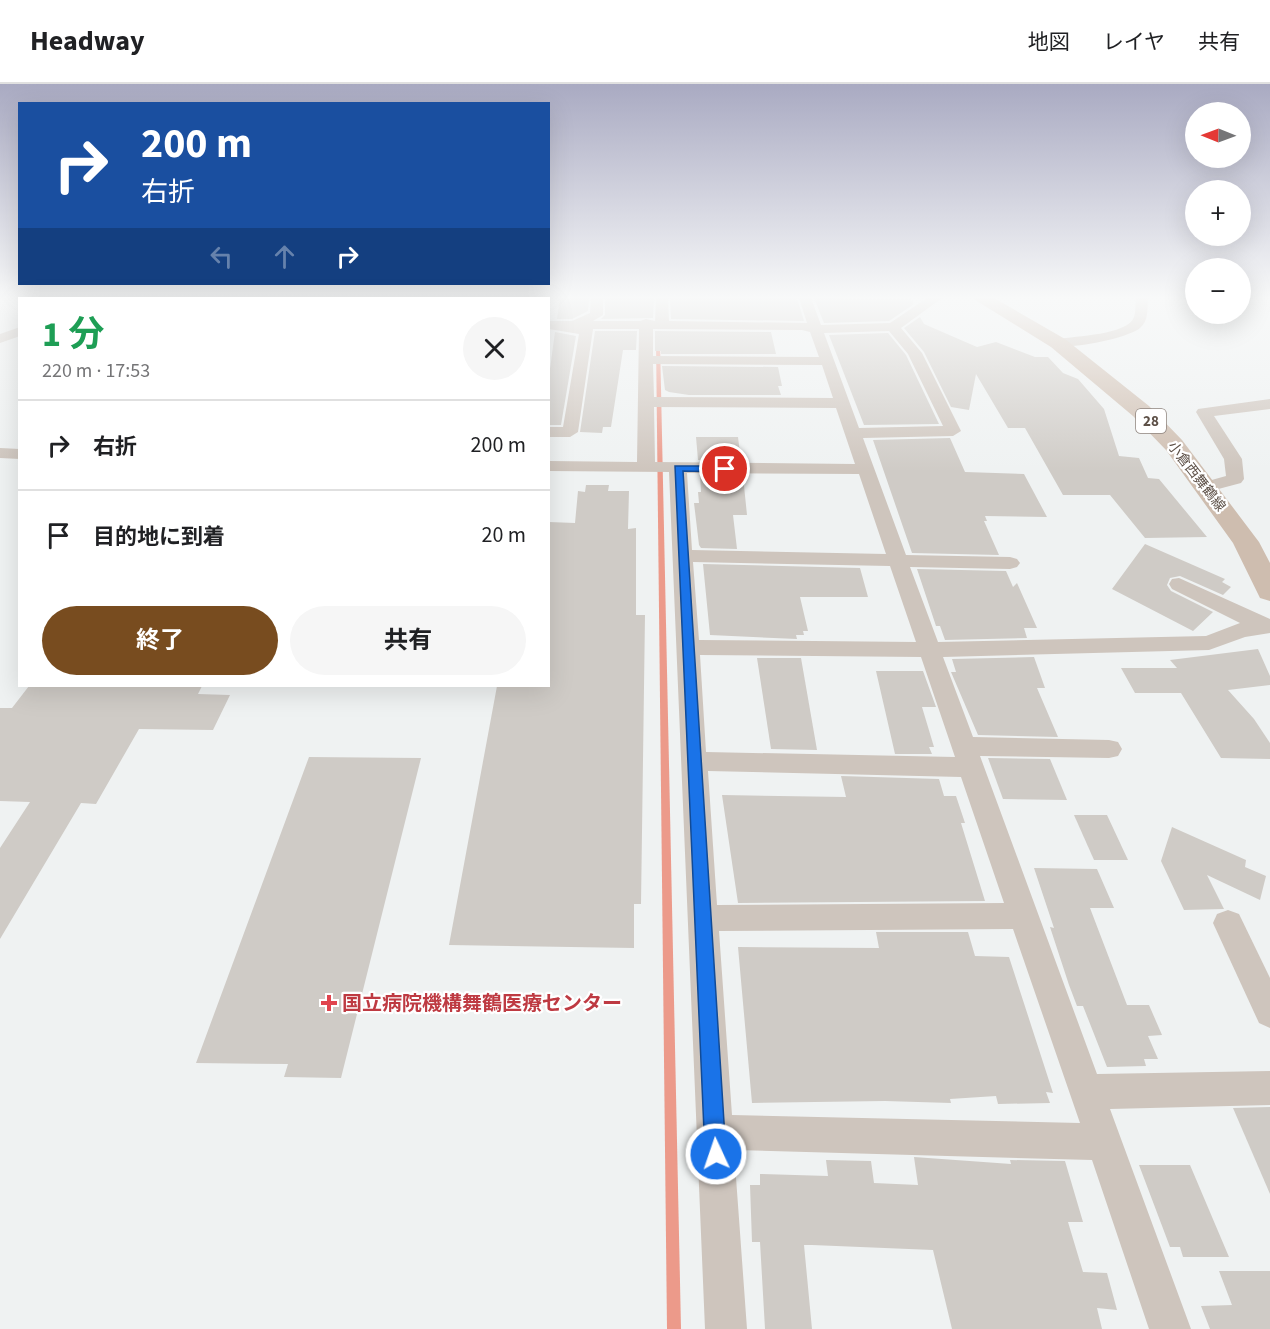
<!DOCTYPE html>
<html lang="ja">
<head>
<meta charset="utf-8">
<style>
	body { margin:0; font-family:"Source Sans 3","Noto Sans JP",sans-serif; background:#f6f6f6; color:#202124; height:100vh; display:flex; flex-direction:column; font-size:22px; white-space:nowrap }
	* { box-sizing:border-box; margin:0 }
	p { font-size:20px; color:#757577 }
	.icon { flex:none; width:33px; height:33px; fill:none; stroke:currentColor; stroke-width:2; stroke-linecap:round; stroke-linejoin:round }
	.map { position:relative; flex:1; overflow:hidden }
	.panel { position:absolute; left:18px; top:213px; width:532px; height:390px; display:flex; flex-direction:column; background:#fff; border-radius:0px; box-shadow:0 6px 24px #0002 }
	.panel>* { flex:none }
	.top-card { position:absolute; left:18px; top:18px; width:532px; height:183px; border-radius:0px; box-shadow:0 6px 24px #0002; background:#1a4fa0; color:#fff; overflow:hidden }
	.needle { width:39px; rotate:271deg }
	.buttons { position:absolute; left:1185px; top:18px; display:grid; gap:12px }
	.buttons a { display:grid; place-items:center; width:66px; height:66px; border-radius:50%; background:#fff; box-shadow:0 6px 24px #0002; font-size:30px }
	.pin { position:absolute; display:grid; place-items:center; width:51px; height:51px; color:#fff; margin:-26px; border:3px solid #fff; border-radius:50%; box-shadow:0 2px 6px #0007 }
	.me { position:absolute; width:66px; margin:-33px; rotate:357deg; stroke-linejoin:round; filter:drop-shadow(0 0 4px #0008) }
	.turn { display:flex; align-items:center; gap:21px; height:126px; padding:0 24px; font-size:27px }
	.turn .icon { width:78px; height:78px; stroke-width:2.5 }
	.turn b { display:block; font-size:42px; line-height:51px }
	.lanes { display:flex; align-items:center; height:57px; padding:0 24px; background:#0003; justify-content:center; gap:30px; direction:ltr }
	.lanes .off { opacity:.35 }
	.round { display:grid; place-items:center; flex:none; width:63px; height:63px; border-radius:32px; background:#f6f6f6 }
	.head { display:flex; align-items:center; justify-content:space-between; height:102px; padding:0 24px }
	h1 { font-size:36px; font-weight:700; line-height:45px; color:#1e9e55 }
	.action { display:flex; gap:12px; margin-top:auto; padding:12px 24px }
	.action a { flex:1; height:69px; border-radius:36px; background:#784c1f; color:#fff; font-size:24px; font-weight:700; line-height:69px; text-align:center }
	.action a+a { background:#f6f6f6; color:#202124 }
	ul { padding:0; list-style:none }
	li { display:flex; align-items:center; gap:18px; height:90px; padding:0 24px; border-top:2px solid #e0e0e0 }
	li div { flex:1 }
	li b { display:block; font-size:22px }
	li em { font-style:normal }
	header { display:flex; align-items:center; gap:36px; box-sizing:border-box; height:84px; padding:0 30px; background:#fff; border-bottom:2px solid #e0e0e0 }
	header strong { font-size:28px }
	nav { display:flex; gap:33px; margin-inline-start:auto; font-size:21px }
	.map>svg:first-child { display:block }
</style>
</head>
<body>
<header>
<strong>Headway</strong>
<nav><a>地図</a><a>レイヤ</a><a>共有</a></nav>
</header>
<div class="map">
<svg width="1270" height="1245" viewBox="0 0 1270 1245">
	<rect width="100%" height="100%" fill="#eff2f2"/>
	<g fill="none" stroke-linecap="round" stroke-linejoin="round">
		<!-- stream -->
		<polygon fill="#ec9a8a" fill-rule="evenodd" points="656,256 660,257 681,1245 667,1245"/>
	</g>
	<!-- building -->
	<g fill="#cfcbc6">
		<polygon points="560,214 589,214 588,227 572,235 557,235"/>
		<polygon points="605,214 654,214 653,234 601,235 605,231"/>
		<polygon points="670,214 797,214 804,237 671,235"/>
		<polygon points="814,214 911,215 914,220 889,237 824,239"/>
		<polygon points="920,233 924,240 977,263 996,258 1035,273 1048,273 1063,289 1078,295 1104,325 1119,372 1139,374 1148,394 1159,395 1207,453 1145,454 1110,411 1063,411 1025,344 1008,344 976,290 969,326 951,323 924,268 904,244"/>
		<polygon points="595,247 637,247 636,266 623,266 611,343 603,343 602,349 580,348"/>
		<polygon points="655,247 771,248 776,270 661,270 661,267 655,267"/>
		<polygon points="555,248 576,252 561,341 549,341 549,292"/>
		<polygon points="888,249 906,271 939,340 864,341 829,251"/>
		<polygon points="662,282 778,283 782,302 778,302 781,311 689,311 669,308 665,306"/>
		<polygon points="696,353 738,353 741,377 698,376"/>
		<polygon points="950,354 965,388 1024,390 1047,433 985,432 987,437 984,437 999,471 912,469 873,356"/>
		<polygon points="700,391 743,392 747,431 733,431 737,465 701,464 699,461 694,419 699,419 698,408 701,408"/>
		<polygon points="586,401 609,401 608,407 629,407 628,445 636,444 636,531 645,531 641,820 634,820 634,864 449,861 497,602 549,602 549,438 575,439 578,407 585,408"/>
		<polygon points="1145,460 1225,495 1222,498 1231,503 1223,511 1180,492 1170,494 1167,501 1171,507 1213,528 1193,547 1112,505"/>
		<polygon points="703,480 860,484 868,513 800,513 808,547 803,547 804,551 796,551 797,555 710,551"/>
		<polygon points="917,485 1006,487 1013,503 1017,499 1037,544 1024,544 1027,554 945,556 940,542 936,542"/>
		<polygon points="1258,565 1270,592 1270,601 1228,606 1254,635 1270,659 1270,675 1221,674 1181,609 1135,609 1121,584 1177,584 1170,576"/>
		<polygon points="1034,573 1045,604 1037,604 1058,653 978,651 951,588 956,588 952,575"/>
		<polygon points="757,574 801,574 817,666 771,665"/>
		<polygon points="876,587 923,587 936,623 922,623 934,663 929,663 932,670 895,670"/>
		<polygon points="29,602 202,602 198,610 230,611 213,646 139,645 96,720 81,719 0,855 0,764 30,718 0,717 0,624 12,624"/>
		<polygon points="309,673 421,674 341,994 284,993 288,980 196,979"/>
		<polygon points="988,674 1050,675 1067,716 1003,715"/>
		<polygon points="841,692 939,695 944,712 956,712 965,739 961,739 985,817 738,819 722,711 846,713"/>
		<polygon points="1074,731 1107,731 1128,776 1094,776"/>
		<polygon points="1172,743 1246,776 1245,783 1266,792 1260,816 1207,791 1224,825 1184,826 1161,777"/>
		<polygon points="1034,784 1097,785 1114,824 1090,824 1127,921 1149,921 1162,951 1148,952 1158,975 1144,975 1146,982 1107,983 1083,922 1077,922 1069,901 1050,843 1054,844"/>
		<polygon points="876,848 968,848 975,872 1009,873 1053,1009 1046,1008 1050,1019 998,1020 996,1012 950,1015 951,1019 885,1017 752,1019 738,863 879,864"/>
		<polygon points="1270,1023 1270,1110 1233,1024"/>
		<polygon points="914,1073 1011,1080 1010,1076 1065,1077 1083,1138 1068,1138 1083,1188 1107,1189 1117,1226 1097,1224 1102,1245 952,1245 933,1166 812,1161 804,1161 812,1245 765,1245 760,1158 752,1158 750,1101 760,1101 760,1090 828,1092 826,1076 871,1077 874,1099 918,1101"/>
		<polygon points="1139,1081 1190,1081 1229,1173 1183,1173 1180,1163 1170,1163"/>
		<polygon points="1219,1187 1270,1187 1270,1245 1210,1245 1201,1222 1232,1221"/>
	</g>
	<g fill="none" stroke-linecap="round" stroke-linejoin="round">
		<!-- minor -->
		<g fill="#cec5bd" fill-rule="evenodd">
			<path d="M591,214H603V231L593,237H640L646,235L655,237L656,214H668L669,237L807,239L799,214H811L821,241L890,239L927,214H942L901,244L922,269L961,347L953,352L863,354L906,471L1010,473L1017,475L1020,479L1017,483L1010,485L910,483L938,558L1206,552L1240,539L1172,505L1169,500L1172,495L1179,494L1270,535V549L1245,553L1209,566L943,573L973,653L1109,656L1118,658L1122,665L1118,672L1109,674L980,672L1097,990L1270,987V1021L1110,1025L1191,1245H1149L1092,1076L734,1066L747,1245H705L669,388L549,387V377L637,378L639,245H593L578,348L570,353H549V343H563L579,250L549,245V237H572L590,229ZM653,245L802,246L810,248L819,273L653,272ZM889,247L908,270L943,342L859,344L824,249ZM653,280L822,281L833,314L654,313ZM654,323L836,324L855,380L655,378ZM687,389L859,390L886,470L692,466ZM693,478L890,482L916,558L699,556ZM700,571L921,573L955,673L706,668ZM708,687L961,693L1004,819L717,821ZM1013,845L1080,1039L732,1031L719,847Z"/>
			<path d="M1136,214H1148C1147,226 1149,236 1140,244C1129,254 1060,269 1051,259L1058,255C1075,252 1128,251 1134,233C1136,228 1135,220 1136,214Z"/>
			<polygon points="20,243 20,252 0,259 0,250"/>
			<polygon points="1270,315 1270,325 1214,332 1242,375 1244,395 1241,399 1207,408 1201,407 1198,403 1201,399 1226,392 1224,375 1196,328 1198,325"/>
			<polygon points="0,364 20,365 20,375 0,374"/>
			<polygon points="1228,826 1239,830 1270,894 1270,944 1259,939 1213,839 1217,830"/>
		</g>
		<!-- primary -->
		<polygon fill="#cebdaf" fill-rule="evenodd" points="972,214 994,214 1065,255 1149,322 1182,356 1259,458 1270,479 1270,517 1260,514 1233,459 1166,366 1133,332 1051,263"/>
	</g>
	<!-- sky -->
	<linearGradient id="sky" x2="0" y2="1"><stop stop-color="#a9aac2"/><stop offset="0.55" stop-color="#f8f9f9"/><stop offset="1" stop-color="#f8f9f9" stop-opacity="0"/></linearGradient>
	<rect width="1270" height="388" fill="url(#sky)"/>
	<!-- route -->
	<polygon fill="#1a73e8" stroke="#114b97" stroke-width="1.5" points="675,382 725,382 730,385 725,388 683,387 726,1070 723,1077 716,1080 709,1077 705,1070"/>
	<!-- markers -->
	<path fill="#e0444e" stroke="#fff" stroke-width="2" d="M326 910h6v6h6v6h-6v6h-6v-6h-6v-6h6z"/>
	<g text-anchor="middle" stroke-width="4.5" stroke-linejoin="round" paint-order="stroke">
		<!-- far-street labels -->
		<g font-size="14" fill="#5d5047" stroke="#fff">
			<text transform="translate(1197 392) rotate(52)" y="5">小倉西舞鶴線</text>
		</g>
		<!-- shield labels -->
		<rect fill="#fff" stroke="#8e847e" stroke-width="1.5" x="1136" y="325" width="30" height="24" rx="4.5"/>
		<g font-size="15" font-weight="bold" fill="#5d5047">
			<text x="1151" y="342">28</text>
		</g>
		<!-- near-health labels -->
		<g font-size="20" font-weight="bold" fill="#be3a42" stroke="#fff" text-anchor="start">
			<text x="342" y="926">国立病院機構舞鶴医療センター</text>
		</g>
	</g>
</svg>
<div class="buttons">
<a><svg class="needle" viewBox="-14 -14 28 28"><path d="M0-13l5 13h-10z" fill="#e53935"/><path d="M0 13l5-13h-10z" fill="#757577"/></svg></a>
<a>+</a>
<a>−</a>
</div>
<div class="pin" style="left:725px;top:385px;background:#d93025"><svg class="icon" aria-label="arrive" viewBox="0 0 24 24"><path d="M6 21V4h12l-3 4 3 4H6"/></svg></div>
<svg class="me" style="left:716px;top:1070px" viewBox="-20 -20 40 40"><circle r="17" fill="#1a73e8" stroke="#fff" stroke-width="3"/><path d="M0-11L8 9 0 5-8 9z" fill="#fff"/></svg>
<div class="top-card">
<div class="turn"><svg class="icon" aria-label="right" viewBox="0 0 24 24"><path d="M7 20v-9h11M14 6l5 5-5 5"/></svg><div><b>200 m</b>右折</div></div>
<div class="lanes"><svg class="icon off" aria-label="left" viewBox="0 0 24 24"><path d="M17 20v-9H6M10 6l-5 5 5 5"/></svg><svg class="icon off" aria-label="ahead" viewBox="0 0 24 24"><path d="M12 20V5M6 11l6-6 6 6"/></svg><svg class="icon" aria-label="right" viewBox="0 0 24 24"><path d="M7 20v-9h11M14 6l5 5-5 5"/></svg></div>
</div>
<section class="panel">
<div class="head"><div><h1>1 分</h1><p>220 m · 17:53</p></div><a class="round"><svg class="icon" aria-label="close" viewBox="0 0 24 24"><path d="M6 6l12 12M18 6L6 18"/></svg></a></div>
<ul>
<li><svg class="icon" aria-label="right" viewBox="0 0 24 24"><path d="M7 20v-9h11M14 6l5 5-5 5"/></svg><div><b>右折</b></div><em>200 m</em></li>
<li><svg class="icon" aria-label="arrive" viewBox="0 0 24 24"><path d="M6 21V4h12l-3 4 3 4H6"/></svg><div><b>目的地に到着</b></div><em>20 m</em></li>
</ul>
<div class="action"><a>終了</a><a>共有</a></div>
</section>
</div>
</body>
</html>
